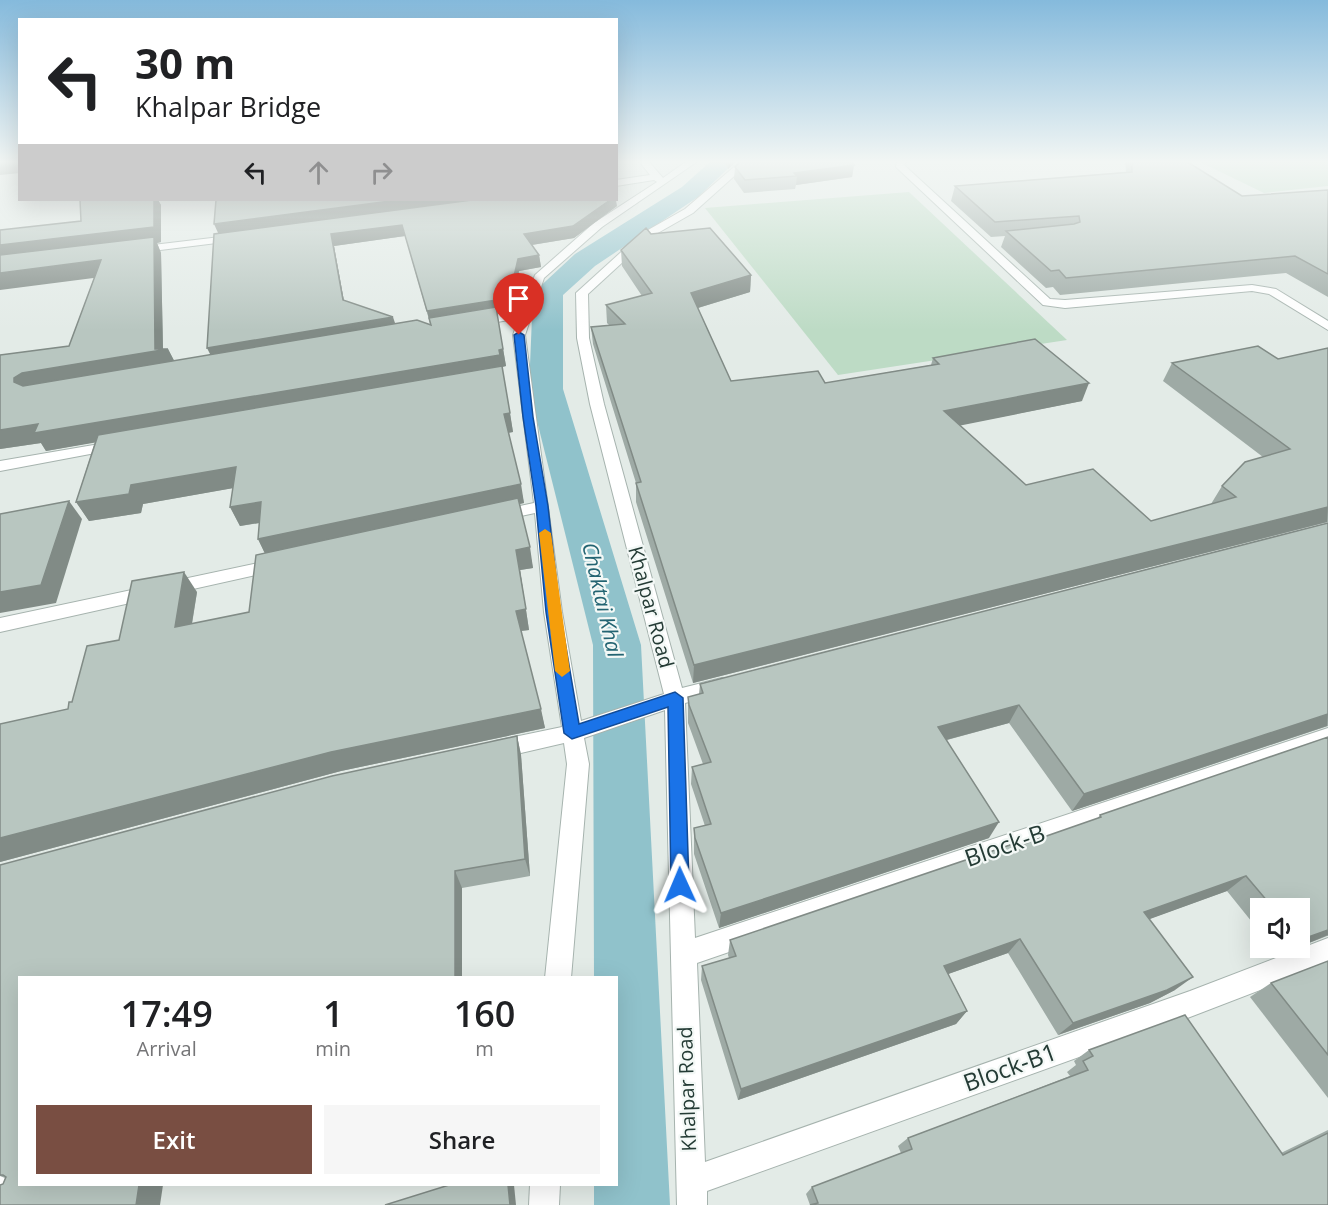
<!DOCTYPE html>
<html lang="en">
<head>
<meta charset="utf-8">
<style>
	body { margin:0; font-family:"Open Sans",sans-serif; background:#f6f6f6; color:#202124; height:100vh; display:flex; flex-direction:column; font-size:22px; white-space:nowrap }
	* { box-sizing:border-box; margin:0 }
	p { font-size:20px; color:#757577 }
	.icon { flex:none; width:33px; height:33px; fill:none; stroke:currentColor; stroke-width:2; stroke-linecap:round; stroke-linejoin:round }
	.map { position:relative; flex:1; overflow:hidden }
	.drawer { position:absolute; left:18px; top:976px; width:600px; height:210px; display:flex; flex-direction:column; background:#fff; border-radius:0px; box-shadow:0 6px 24px #0002 }
	.drawer>* { flex:none }
	.top-card { position:absolute; left:18px; top:18px; width:600px; height:183px; border-radius:0px; box-shadow:0 6px 24px #0002; background:#fff; color:#202124; overflow:hidden }
	.buttons { position:absolute; left:1250px; top:898px; display:grid; gap:12px }
	.buttons a { display:grid; place-items:center; width:60px; height:60px; border-radius:0px; background:#fff; box-shadow:0 6px 24px #0002; font-size:30px }
	.pin { position:absolute; display:grid; place-items:center; width:51px; height:51px; color:#fff; margin:-62px -26px; border-radius:50% 50% 50% 0; rotate:-45deg; box-shadow:0 0 6px #0007 }
	.pin .icon { rotate:45deg }
	.me { position:absolute; width:66px; margin:-33px; rotate:359deg; stroke-linejoin:round; filter:drop-shadow(0 0 4px #0008) }
	.turn { display:flex; align-items:center; gap:21px; height:126px; padding:0 18px; font-size:27px }
	.turn .icon { width:78px; height:78px; stroke-width:2.5 }
	.turn b { display:block; font-size:42px; line-height:51px }
	.lanes { display:flex; align-items:center; height:57px; padding:0 18px; background:#0003; justify-content:center; gap:30px; direction:ltr }
	.lanes .off { opacity:.35 }
	.eta { display:flex; justify-content:space-evenly; align-items:center; height:102px; text-align:center }
	.eta b { font-size:36px; font-weight:600; line-height:42px }
	.button { display:flex; gap:12px; margin-top:auto; padding:12px 18px }
	.button a { flex:1; height:69px; border-radius:0px; background:#794e42; color:#fff; font-size:24px; font-weight:600; line-height:69px; text-align:center }
	.button a+a { background:#f6f6f6; color:#202124 }
	.map>svg:first-child { display:block }
</style>
</head>
<body>
<div class="map">
<svg width="1328" height="1205" viewBox="0 0 1328 1205">
	<rect width="100%" height="100%" fill="#e3ebe7"/>
	<!-- green -->
	<g fill="#bddbc5">
		<polygon points="1198,161 1328,161 1328,186 1264,193"/>
		<polygon points="909,192 1067,340 838,375 705,208"/>
	</g>
	<g fill="none" stroke-linecap="round" stroke-linejoin="round">
		<!-- canal -->
		<polygon fill="#90c2cb" fill-rule="evenodd" points="711,161 736,161 698,197 595,266 563,295 563,389 641,645 670,1205 594,1205 594,1185 616,1185 616,978 594,978 593,645 529,389 533,293 575,254 682,187"/>
		<defs>
			<g id="minor">
				<polygon points="639,161 648,161 663,178 687,161 698,161 602,227 544,278 525,335 562,612 581,721 664,694 590,404 577,338 576,293 641,234 685,209 741,161 751,161 693,213 649,238 588,294 589,338 604,404 682,688 722,678 729,680 732,686 729,692 685,703 695,938 1328,728 1328,746 697,963 705,1162 1190,991 1328,938 1328,964 1190,1017 707,1191 707,1205 677,1205 665,710 584,738 589,764 571,978 545,978 567,764 564,743 495,759 488,756 484,750 488,744 495,741 562,727 544,612 535,513 497,521 489,516 491,512 534,503 513,335 519,318 475,326 469,322 475,318 522,310 535,275 594,223 657,182 654,180 616,186 616,180 650,175"/>
				<polygon points="897,161 906,161 904,165 1050,299 1065,300 1252,285 1276,289 1328,321 1328,330 1269,294 1252,291 1065,308 1043,305 896,167"/>
				<polygon points="237,235 241,236 241,240 136,253 131,250 136,247"/>
				<polygon points="117,441 122,442 124,445 122,448 0,471 0,461"/>
				<polygon points="277,559 286,565 283,569 0,632 0,618"/>
				<polygon points="20,1164 20,1185 32,1185 31,1190 0,1200 0,1170"/>
				<polygon points="530,1185 560,1185 559,1205 529,1205"/>
			</g>
		</defs>
		<!-- minor casing -->
		<use href="#minor" stroke="#a6b3ae" stroke-width="2"/>
		<!-- minor -->
		<use href="#minor" fill="#fff" fill-rule="evenodd"/>
	</g>
	<!-- wall -->
	<g fill="#9eaaa5" fill-rule="evenodd">
		<polygon points="723,161 737,161 728,169"/>
		<polygon points="1125,161 1186,161 1242,196 1328,190 1328,297 1286,273 1060,295 1053,287 1046,288 1001,247 1005,236 991,237 951,201 955,186 1126,172"/>
		<polygon points="854,165 852,177 796,185 795,189 744,193 734,179 735,167"/>
		<path d="M80,200H158L161,205V242L157,243L161,253L163,349H168L174,361L211,355L214,234L617,206L574,238L532,245L539,255L541,267L519,271L510,310L497,312L506,366L502,367L513,432L508,433L524,503L519,504L533,568L520,570L529,630L521,631L545,728L341,771L0,862V724L68,709L119,640L197,592L192,624L249,612L265,553L258,539L260,523L240,526L230,507L233,488L143,504L141,513L89,521L76,502L95,442L46,451L41,443L0,449V355L69,346L94,278L81,221ZM405,236L430,323L431,325L395,324L344,301L334,246Z"/>
		<polygon points="651,234 751,275 750,292 698,308 731,381 825,383 931,365 933,358 1082,401 959,425 1026,485 1151,521 1211,504 1222,486 1263,457 1163,381 1172,363 1278,359 1328,348 1328,522 693,683 636,502 636,483 593,344 591,327 609,325 607,323 606,305 642,296 622,266 621,250"/>
		<polygon points="1328,523 1328,726 1072,811 1009,723 947,740 989,838 719,928 694,854 694,828 705,826 691,784 692,767 703,764 688,723 688,697 699,694 700,684"/>
		<polygon points="517,736 521,755 530,876 462,888 20,978 160,1205 3,1184 5,1178 0,1176 0,865"/>
		<polygon points="1328,737 1328,936 1327,936 1299,947 1299,909 1260,909 1260,932 1227,891 1149,919 1175,990 1150,1003 1058,1035 1008,953 948,974 967,1011 956,1024 738,1100 701,980 702,966 729,958 728,955 730,940 1015,847 1097,819 1100,815"/>
		<polygon points="1273,948 1296,948 1279,955"/>
		<polygon points="1328,961 1328,1098 1250,997 1271,983"/>
		<polygon points="1089,1050 1281,1153 1328,1130 1328,1205 810,1205 806,1194 812,1187 901,1153 898,1146 908,1138 1070,1076 1067,1072 1076,1065 1074,1061"/>
	</g>
	<!-- shaded-wall -->
	<g fill="#818b86">
		<polygon points="0,161 20,161 20,173 0,175"/>
		<polygon points="728,161 737,161 728,169"/>
		<polygon points="854,165 852,177 796,185 797,176 794,173"/>
		<polygon points="154,200 158,200 161,205 161,242 157,243 161,253 163,350 168,349 177,366 34,391 14,382 14,378 22,373 155,349 154,243 0,262 0,245"/>
		<polygon points="398,200 482,200 219,235 214,224"/>
		<polygon points="610,200 616,200 617,206 574,238 525,246 524,234"/>
		<polygon points="402,225 405,236 334,246 346,312 343,300 331,234"/>
		<polygon points="539,255 541,267 519,271 510,310 430,323 427,311 518,259"/>
		<polygon points="101,260 109,276 0,290 0,273"/>
		<polygon points="751,275 750,292 691,310 691,293"/>
		<polygon points="393,317 397,329 213,360 207,348"/>
		<polygon points="503,349 506,366 502,367 503,372 46,451 41,443 0,449 0,430"/>
		<polygon points="1089,383 1082,401 938,430 944,411"/>
		<polygon points="510,413 513,432 507,433 504,414"/>
		<polygon points="236,467 245,486 143,504 141,513 89,521 76,502 131,485"/>
		<polygon points="521,484 524,503 267,558 258,539"/>
		<polygon points="69,501 82,519 56,603 0,613 0,592"/>
		<polygon points="261,502 270,521 240,526 230,507"/>
		<polygon points="1328,507 1327,522 693,683 694,665"/>
		<polygon points="530,547 533,568 520,570 529,630 520,631 516,611 516,550"/>
		<polygon points="184,572 197,592 188,647 175,627"/>
		<polygon points="1019,705 1009,723 931,744 938,727"/>
		<polygon points="541,709 545,728 341,771 0,862 0,838 331,752"/>
		<polygon points="1328,714 1327,726 1072,811 1084,794"/>
		<polygon points="517,736 521,755 530,876 525,859"/>
		<polygon points="999,822 989,838 719,928 721,913"/>
		<polygon points="455,871 462,888 462,978 455,978"/>
		<polygon points="1246,876 1227,891 1128,927 1144,912"/>
		<polygon points="1328,930 1328,935 1299,947 1299,941 1300,940"/>
		<polygon points="1020,939 1008,953 934,979 944,966"/>
		<polygon points="1288,948 1296,948 1279,955"/>
		<polygon points="1193,977 1175,990 1150,1003 1058,1035 1073,1023"/>
		<polygon points="967,1011 956,1024 738,1100 741,1089"/>
		<polygon points="139,1185 163,1185 160,1205 136,1205"/>
		<polygon points="508,1185 514,1185 516,1205 510,1205"/>
	</g>
	<!-- building -->
	<g fill="#b8c6c0" stroke="#818b86" stroke-width="1.5">
		<polygon points="741,161 849,161 854,165 794,173 797,176 745,180 735,167"/>
		<polygon points="1132,161 1186,161 1242,196 1328,190 1328,274 1295,256 1066,278 1059,270 1051,271 1006,231 1074,224 1080,222 1079,216 995,222 955,186 1132,172"/>
		<polygon points="80,200 154,200 154,227 0,245 0,230 81,221"/>
		<polygon points="216,200 398,200 214,224"/>
		<polygon points="472,200 610,200 573,226 524,234 539,255 518,259 509,298 427,311 402,225 331,234 343,300 393,317 207,348 214,234"/>
		<polygon points="646,228 651,234 710,228 751,275 691,293 731,381 818,371 825,383 939,364 933,358 1035,339 1089,383 944,411 1026,485 1093,469 1151,521 1236,497 1222,486 1245,462 1290,449 1172,363 1258,346 1278,359 1328,348 1328,507 694,665 636,483 641,482 591,327 625,324 606,305 652,293 621,250"/>
		<polygon points="154,237 155,349 168,349 22,373 14,378 14,382 23,386 417,320 431,325 429,318 496,307 503,349 499,350 500,355 34,433 38,424 0,430 0,355 69,346 101,260 0,273 0,255"/>
		<polygon points="502,366 510,413 504,414 521,484 258,539 261,502 230,507 236,467 131,485 129,494 76,502 98,435"/>
		<polygon points="518,498 530,547 516,550 526,609 516,611 541,709 331,752 0,838 0,724 68,709 69,702 72,702 87,646 119,640 132,581 184,572 175,627 249,612 256,555"/>
		<polygon points="69,501 41,585 0,592 0,514"/>
		<polygon points="1328,523 1328,714 1084,794 1019,705 938,727 999,822 721,913 695,838 694,828 711,824 692,767 711,762 689,705 688,697 703,693 700,684"/>
		<polygon points="517,736 525,859 455,871 455,978 20,978 20,1185 139,1185 136,1205 0,1205 0,1185 3,1184 6,1177 3,1175 0,1175 0,865 332,776"/>
		<polygon points="1328,737 1328,930 1300,940 1299,939 1299,909 1274,909 1246,876 1144,912 1193,977 1167,990 1073,1023 1020,939 944,966 967,1011 741,1089 702,966 736,956 730,940 1013,844 1015,847 1101,817 1100,815"/>
		<polygon points="1328,961 1328,1055 1271,983"/>
		<polygon points="1185,1015 1283,1155 1328,1133 1328,1205 810,1205 818,1203 812,1187 912,1149 908,1138 1088,1070 1083,1061 1093,1056 1089,1050"/>
		<polygon points="449,1185 508,1185 510,1205 385,1205"/>
	</g>
	<!-- sky -->
	<linearGradient id="sky" x2="0" y2="1"><stop stop-color="#85badc"/><stop offset="0.49" stop-color="#f2f6f4"/><stop offset="1" stop-color="#f2f6f4" stop-opacity="0"/></linearGradient>
	<rect width="1328" height="330" fill="url(#sky)"/>
	<!-- route -->
	<polygon fill="#1a73e8" stroke="#114b97" stroke-width="1.5" points="519,332 524,335 533,417 548,506 560,612 579,724 675,692 683,698 689,885 686,891 680,893 674,891 671,885 668,707 572,739 564,733 546,612 536,506 523,417 514,335"/>
	<!-- slow -->
	<polygon fill="#f59e0b" points="545,529 551,533 570,671 562,677 555,671 539,533"/>
	<g text-anchor="middle" stroke-width="4.5" stroke-linejoin="round" paint-order="stroke">
		<!-- street labels -->
		<g font-size="20" fill="#243b35" stroke="#f3f8f6">
			<text transform="translate(651 607) rotate(75)" y="7">Khalpar Road</text>
			<text transform="translate(687 1089) rotate(-92)" y="7">Khalpar Road</text>
		</g>
		<!-- water labels -->
		<g font-size="21" font-style="italic" fill="#236472" stroke="#f3f8f6">
			<text transform="translate(602 600) rotate(77)" y="7">Chaktai Khal</text>
		</g>
		<!-- near-street labels -->
		<g font-size="24" fill="#243b35" stroke="#f3f8f6">
			<text transform="translate(1005 846) rotate(-19)" y="8">Block-B</text>
			<text transform="translate(1010 1068) rotate(-20)" y="8">Block-B1</text>
		</g>
	</g>
</svg>
<div class="buttons">
<a><svg class="icon" aria-label="sound" viewBox="0 0 24 24"><path d="M4 9h4l5-4v14l-5-4H4zM17 9q2 3 0 6"/></svg></a>
</div>
<div class="pin" style="left:519px;top:335px;background:#d93025"><svg class="icon" aria-label="arrive" viewBox="0 0 24 24"><path d="M6 21V4h12l-3 4 3 4H6"/></svg></div>
<svg class="me" style="left:680px;top:885px" viewBox="-20 -20 40 40"><path d="M0-17L14 15 0 8-14 15z" fill="#1a73e8" stroke="#fff" stroke-width="4"/></svg>
<div class="top-card">
<div class="turn"><svg class="icon" aria-label="left" viewBox="0 0 24 24"><path d="M17 20v-9H6M10 6l-5 5 5 5"/></svg><div><b>30 m</b>Khalpar Bridge</div></div>
<div class="lanes"><svg class="icon" aria-label="left" viewBox="0 0 24 24"><path d="M17 20v-9H6M10 6l-5 5 5 5"/></svg><svg class="icon off" aria-label="ahead" viewBox="0 0 24 24"><path d="M12 20V5M6 11l6-6 6 6"/></svg><svg class="icon off" aria-label="right" viewBox="0 0 24 24"><path d="M7 20v-9h11M14 6l5 5-5 5"/></svg></div>
</div>
<section class="drawer">
<div class="eta">
<div><b>17:49</b><p>Arrival</p></div>
<div><b>1</b><p>min</p></div>
<div><b>160</b><p>m</p></div>
</div>
<div class="button"><a>Exit</a><a>Share</a></div>
</section>
</div>
</body>
</html>
